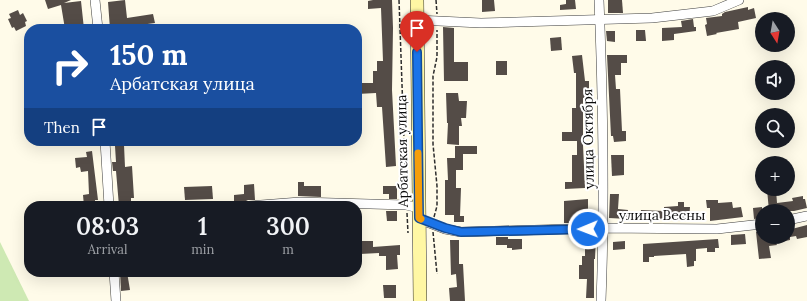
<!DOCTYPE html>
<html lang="en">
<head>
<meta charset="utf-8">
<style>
	body { margin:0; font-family:Lora,serif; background:#20242c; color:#f1f3f6; height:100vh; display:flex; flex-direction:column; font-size:15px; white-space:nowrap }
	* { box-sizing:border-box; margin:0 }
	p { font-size:13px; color:#9ea1a6 }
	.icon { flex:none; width:22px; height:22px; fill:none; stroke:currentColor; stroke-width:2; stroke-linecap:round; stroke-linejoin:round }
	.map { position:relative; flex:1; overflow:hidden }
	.side { position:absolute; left:24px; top:201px; width:338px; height:76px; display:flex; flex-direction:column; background:#171b24; border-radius:16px; box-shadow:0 4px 16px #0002 }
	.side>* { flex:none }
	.top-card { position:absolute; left:24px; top:24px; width:338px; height:122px; border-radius:16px; box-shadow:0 4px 16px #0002; background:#1a4fa0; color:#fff; overflow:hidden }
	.needle { width:26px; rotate:169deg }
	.controls { position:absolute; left:755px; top:12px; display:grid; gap:8px }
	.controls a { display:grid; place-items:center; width:40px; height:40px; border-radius:50%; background:#171b24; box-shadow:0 4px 16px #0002; font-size:20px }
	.pin { position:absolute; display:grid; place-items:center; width:34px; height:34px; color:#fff; margin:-41px -17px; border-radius:50% 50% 50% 0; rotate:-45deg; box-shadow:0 0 4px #0007 }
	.pin .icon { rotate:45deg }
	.me { position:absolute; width:44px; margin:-22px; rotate:269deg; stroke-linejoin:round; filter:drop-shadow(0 0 3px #0008) }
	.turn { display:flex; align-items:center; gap:14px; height:84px; padding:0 20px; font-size:18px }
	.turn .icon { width:52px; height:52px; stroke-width:2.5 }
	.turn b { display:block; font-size:28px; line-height:34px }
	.then { display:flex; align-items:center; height:38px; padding:0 20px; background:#0003; gap:8px; font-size:15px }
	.eta { display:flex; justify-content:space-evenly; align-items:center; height:68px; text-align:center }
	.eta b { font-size:24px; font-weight:600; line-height:28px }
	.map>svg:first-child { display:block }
</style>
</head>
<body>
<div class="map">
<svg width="807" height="301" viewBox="0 0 807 301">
	<rect width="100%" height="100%" fill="#fffbe9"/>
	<!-- green -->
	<polygon fill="#cee9b3" points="0,242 29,301 0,301"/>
	<!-- building -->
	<g fill="#544c47">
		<polygon points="45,0 71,0 64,3 81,1 84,29 65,29 61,5 48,9"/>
		<polygon points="125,0 127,18 153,14 155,23 140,25 141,29 110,29 108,2"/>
		<polygon points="373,0 392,0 393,28 392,90 396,166 386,167 382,107 377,107 376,93 357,94 357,83 373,83 373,71 377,71 377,61 383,61 381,8 368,9 368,1"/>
		<polygon points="482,0 494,0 495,11 482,12"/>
		<polygon points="566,0 575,0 576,9 560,10 560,5 566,4"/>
		<polygon points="608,0 622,0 623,13 608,13"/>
		<polygon points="748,7 748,10 754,8 756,18 738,22 739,29 716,33 717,34 707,36 705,25 707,24 706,18 722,16 722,14 725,12"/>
		<polygon points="18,10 20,15 23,13 27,21 25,22 26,26 16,31 14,27 12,28 8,19 11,18 9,14"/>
		<polygon points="693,19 694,27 696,27 696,31 674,34 674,40 662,41 662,28 682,27 681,21"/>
		<polygon points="443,27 454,28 454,62 468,62 468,81 444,81"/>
		<polygon points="636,30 645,30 646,41 636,41"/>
		<polygon points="606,31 615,31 615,42 607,41"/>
		<polygon points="561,37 562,50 551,51 550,38"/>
		<polygon points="582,55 585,81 589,81 589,98 583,98 583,145 585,188 565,189 565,182 572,182 572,155 577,155 577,141 562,141 562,132 572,132 572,108 576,108 576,73 574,73 572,56"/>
		<polygon points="607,55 627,55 627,63 621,63 621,75 615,75 616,89 620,89 622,131 626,131 626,141 614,142 613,136 611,136"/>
		<rect x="496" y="61" width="11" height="14"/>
		<polygon points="446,93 458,93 459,101 467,101 466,118 461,118 462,126 459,126 459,145 447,144 448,123 447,123"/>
		<polygon points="124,145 125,167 132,166 134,198 131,198 131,206 119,206 116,171 113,171 112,162 116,162 115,146"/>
		<polygon points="455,146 477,146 477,154 463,154 463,170 456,170 456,188 461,188 460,216 464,216 464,222 454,222 454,215 445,215 445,180 448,180 447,158 455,158"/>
		<polygon points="92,151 98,200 95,200 95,206 84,206 83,195 89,194 88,171 81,172 80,167 76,168 75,158 87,157 86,152"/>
		<polygon points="611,155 624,155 624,175 612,176"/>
		<polygon points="298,182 304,182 304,186 321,186 321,197 298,196"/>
		<polygon points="254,184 255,200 248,200 244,202 234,203 234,195 244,194 244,185"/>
		<polygon points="212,186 213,199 185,200 184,187"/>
		<polygon points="383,186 397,186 397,199 389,199 389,194 383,194"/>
		<polygon points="767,189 776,190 777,203 793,201 792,198 803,196 803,199 805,199 807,208 794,211 769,211"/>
		<polygon points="610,194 619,194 618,209 628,210 628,219 609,218"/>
		<polygon points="588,199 588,221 569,221 569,223 564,223 564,201"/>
		<polygon points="706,200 718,200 718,203 732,202 733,208 741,207 743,217 710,221 710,208 707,208"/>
		<polygon points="678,202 684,202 684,207 690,207 689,221 656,219 656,220 640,219 641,210 664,211 664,207 678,206"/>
		<polygon points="762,207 762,218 754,219 753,208"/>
		<polygon points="386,211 397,211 397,221 387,221"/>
		<polygon points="807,225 807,237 797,239 796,236 790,237 790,240 776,243 777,245 769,246 771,258 759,259 756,232 762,231 762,237 788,237 788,230"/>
		<polygon points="745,234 746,244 731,245 731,235"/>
		<polygon points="581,235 596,235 595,259 594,259 594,298 586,298 587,279 579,279 579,265 582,265 582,256 585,256 585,242 581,242"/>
		<polygon points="496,237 508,237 508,239 522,239 522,249 512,250 512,248 507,248 507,245 496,245"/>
		<polygon points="718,239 719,248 715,248 715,252 707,252 707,248 696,249 696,261 694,261 694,266 687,267 686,254 654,256 654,257 649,257 649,262 643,262 643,244"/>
		<polygon points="450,240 459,240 459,264 463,264 465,301 450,301 449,288 457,287 456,274 451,275"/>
		<polygon points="359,241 373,241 373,247 400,245 400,255 397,255 398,269 386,270 386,256 379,256 379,253 360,254"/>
		<polygon points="625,241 625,249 613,250 613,242"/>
		<polygon points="120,272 127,272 130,290 121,291"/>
		<polygon points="383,285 396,285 396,298 384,298"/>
	</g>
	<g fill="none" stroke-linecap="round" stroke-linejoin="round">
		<defs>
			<g id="minor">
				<polyline points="95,0 98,29"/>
				<path d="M599,0C603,100 605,201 601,301"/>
				<polyline points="417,20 481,23 652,18 713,11 739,0"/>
				<polyline points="105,141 109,206"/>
				<polyline points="249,206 300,202 406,205 419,208"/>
				<polyline points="419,219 445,229 461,232 603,228 717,229 762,224"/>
				<polyline points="788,220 807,216"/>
				<polyline points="114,272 116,301"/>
			</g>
			<polyline id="secondary" points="417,0 420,301"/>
		</defs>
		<!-- minor casing -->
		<use href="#minor" stroke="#3e3e3e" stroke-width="10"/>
		<!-- secondary casing -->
		<use href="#secondary" stroke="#2d2d2d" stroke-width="14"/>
		<!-- path -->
		<g stroke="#2d2d2d" stroke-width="1.5" stroke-dasharray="4 2" stroke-linecap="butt">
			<polyline points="399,0 406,197"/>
			<polyline points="436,0 437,14"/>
			<polyline points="407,213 408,233"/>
			<polyline points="434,217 437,206 437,186 433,144 433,76 437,57 437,30"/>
			<polyline points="433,232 437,274"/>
		</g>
		<!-- minor -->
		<use href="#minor" stroke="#fff" stroke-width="9"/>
		<!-- secondary -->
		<use href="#secondary" stroke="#fff7a4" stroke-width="13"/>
	</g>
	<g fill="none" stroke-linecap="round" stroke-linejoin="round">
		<defs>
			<polyline id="route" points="417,52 419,218 445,228 461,232 588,229"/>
		</defs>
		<!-- route casing -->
		<use href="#route" stroke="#114b97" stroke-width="10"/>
		<!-- route -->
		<use href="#route" stroke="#1a73e8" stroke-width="7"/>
		<!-- slow -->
		<polyline stroke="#f59e0b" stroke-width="7" points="418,153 419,218 421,219"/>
	</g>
	<g text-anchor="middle" stroke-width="4" stroke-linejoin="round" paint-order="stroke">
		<!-- street labels -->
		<g font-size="14" fill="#0b0b0b" stroke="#fff">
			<text transform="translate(588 139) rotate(-91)" y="5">улица Октября</text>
			<text transform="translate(402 151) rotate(-91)" y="5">Арбатская улица</text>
			<text x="662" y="220">улица Весны</text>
		</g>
	</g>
</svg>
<div class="controls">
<a><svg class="needle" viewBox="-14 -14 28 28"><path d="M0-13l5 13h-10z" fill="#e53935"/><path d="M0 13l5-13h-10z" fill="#9ea1a6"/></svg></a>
<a><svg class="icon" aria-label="sound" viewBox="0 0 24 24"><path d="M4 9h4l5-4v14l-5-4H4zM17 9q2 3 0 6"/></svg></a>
<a><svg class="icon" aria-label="search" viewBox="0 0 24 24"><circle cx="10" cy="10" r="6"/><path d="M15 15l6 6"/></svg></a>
<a>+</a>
<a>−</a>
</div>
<div class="pin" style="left:417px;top:52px;background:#d93025"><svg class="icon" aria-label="arrive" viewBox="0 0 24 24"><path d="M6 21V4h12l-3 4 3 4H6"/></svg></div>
<svg class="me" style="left:588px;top:229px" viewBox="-20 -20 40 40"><circle r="17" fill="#1a73e8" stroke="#fff" stroke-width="3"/><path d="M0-11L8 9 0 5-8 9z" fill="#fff"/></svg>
<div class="top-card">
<div class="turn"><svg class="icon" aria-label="right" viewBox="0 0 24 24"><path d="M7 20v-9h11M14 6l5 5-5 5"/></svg><div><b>150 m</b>Арбатская улица</div></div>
<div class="then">Then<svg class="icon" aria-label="arrive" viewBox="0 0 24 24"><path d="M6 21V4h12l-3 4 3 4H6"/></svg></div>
</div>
<section class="side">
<div class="eta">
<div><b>08:03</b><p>Arrival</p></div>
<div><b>1</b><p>min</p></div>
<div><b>300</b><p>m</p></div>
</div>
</section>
</div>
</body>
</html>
